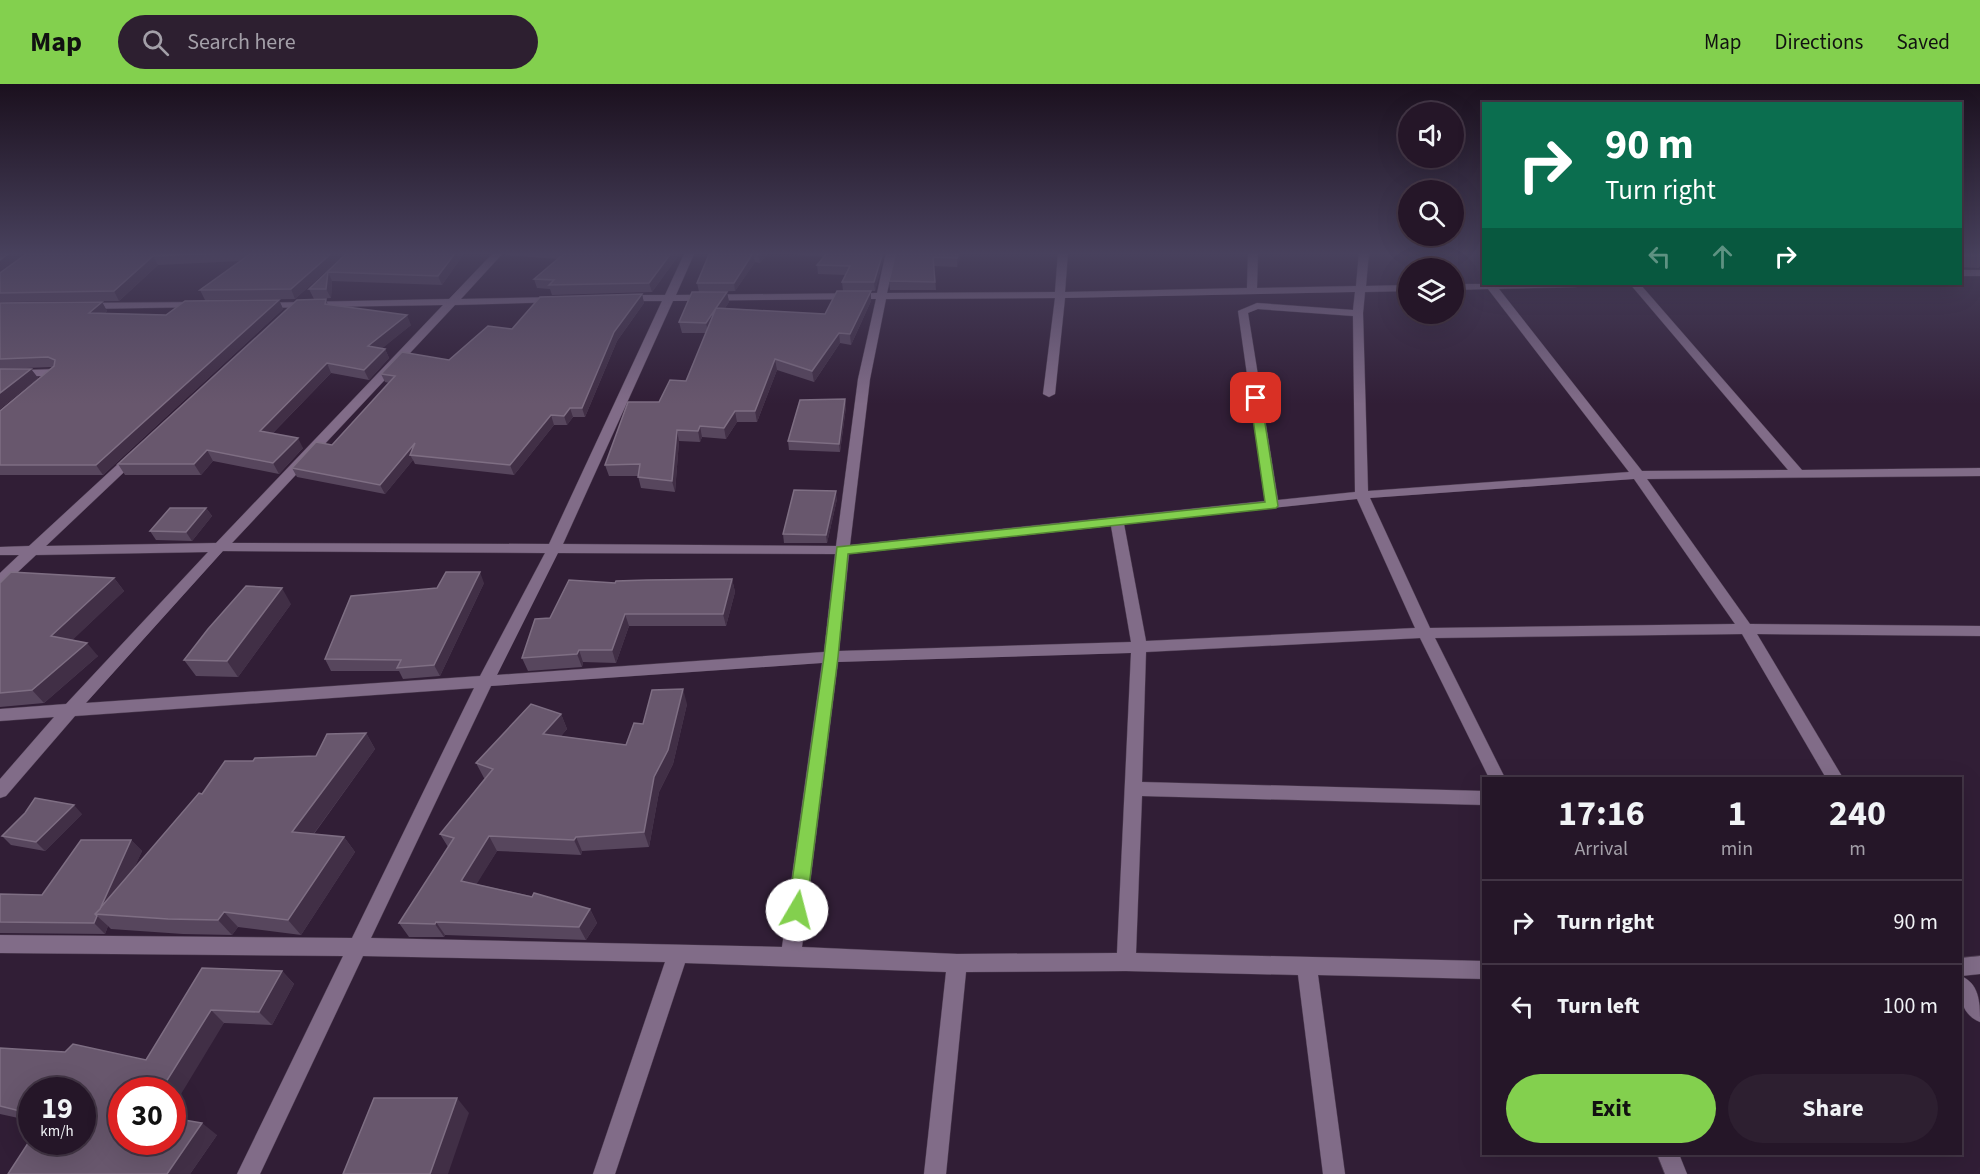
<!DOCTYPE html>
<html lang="en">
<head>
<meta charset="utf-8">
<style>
	body { margin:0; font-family:"Source Sans 3",sans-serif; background:#2d1f30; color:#f1f3f6; height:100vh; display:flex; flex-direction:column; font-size:22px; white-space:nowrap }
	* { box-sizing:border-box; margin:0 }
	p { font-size:20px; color:#a39fa8 }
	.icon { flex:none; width:33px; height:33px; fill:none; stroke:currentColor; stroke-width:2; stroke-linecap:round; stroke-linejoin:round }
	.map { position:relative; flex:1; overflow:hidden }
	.sheet { position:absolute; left:1482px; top:693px; width:480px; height:378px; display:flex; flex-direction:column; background:#251628; border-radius:0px; box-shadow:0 6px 24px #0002,0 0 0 2px #423545 }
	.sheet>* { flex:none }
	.banner { position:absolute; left:1482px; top:18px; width:480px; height:183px; border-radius:0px; box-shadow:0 6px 24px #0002,0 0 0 2px #423545; background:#0b6e4f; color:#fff; overflow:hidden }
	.fabs { position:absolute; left:1398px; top:18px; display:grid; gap:12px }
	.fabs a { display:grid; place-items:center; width:66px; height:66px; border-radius:50%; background:#251628; box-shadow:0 6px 24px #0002,0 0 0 2px #423545; font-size:30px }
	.speed { position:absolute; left:18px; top:993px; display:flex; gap:12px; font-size:30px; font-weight:700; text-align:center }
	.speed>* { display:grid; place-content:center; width:78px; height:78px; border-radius:50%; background:#251628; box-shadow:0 6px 24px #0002,0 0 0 2px #423545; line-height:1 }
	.speed small { font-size:15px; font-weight:400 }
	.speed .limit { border:9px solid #d22; background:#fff; color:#111 }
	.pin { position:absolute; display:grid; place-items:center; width:51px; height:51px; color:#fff; margin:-26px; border-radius:12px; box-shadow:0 3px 9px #0006 }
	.me { position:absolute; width:66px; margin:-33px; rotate:8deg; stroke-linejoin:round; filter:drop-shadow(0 0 4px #0008) }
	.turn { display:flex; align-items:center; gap:21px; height:126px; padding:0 24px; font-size:27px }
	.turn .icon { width:78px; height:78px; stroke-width:2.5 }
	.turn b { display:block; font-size:42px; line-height:51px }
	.lanes { display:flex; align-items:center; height:57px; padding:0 24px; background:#0003; justify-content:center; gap:30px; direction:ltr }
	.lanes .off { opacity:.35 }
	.eta { display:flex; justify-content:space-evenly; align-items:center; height:102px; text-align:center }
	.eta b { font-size:36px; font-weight:700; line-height:42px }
	.button { display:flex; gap:12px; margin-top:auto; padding:12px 24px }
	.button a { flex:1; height:69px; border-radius:36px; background:#83d04e; color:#111; font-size:24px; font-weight:700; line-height:69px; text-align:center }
	.button a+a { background:#2d1f30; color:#f1f3f6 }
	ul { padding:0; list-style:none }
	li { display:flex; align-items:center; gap:18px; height:84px; padding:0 24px; border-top:2px solid #423545 }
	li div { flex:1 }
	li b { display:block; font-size:22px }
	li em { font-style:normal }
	header { display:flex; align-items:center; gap:36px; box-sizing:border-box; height:84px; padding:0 30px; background:#83d04e; color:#111 }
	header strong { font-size:28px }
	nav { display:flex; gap:33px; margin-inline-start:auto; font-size:21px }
	.search { width:420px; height:54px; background:#2d1f30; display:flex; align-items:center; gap:15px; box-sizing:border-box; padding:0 21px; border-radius:33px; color:#a39fa8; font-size:22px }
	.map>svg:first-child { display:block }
</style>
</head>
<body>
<header>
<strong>Map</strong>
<div class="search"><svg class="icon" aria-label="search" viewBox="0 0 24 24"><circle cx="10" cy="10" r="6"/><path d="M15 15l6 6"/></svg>Search here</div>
<nav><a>Map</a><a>Directions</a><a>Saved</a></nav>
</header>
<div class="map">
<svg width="1980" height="1090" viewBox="0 0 1980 1090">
	<rect width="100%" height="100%" fill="#311e36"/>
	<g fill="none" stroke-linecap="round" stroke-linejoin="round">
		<defs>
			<g id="street">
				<path d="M494,168H504L461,215L557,213L562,216L561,218L455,221L232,459L549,460L662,217H623L618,214L623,211H665L685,168H695L676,211L877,209L886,168H896L887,209L1055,208L1058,168H1068L1065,208L1247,204L1248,168H1258L1257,204L1356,202L1359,168H1369L1366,202L1408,201V207L1365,208L1363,229L1368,407L1629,388L1488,205L1454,206V200H1581L1576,203L1499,205L1642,387L1788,386L1630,200H1640L1802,386L1980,384V392L1647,395L1750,540L1980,542V552L1757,550L1843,694H1826L1742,550L1435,554L1505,694H1489L1420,554L1146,568L1142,698L1484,707V721L1142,712L1136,869L1484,877V895L1318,891L1345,1090H1323L1298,891L1126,887L966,888L946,1090H924L946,888L685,879L615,1090H593L665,878L363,872L260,1090H237L343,872L0,869V851L352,854L474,604L75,632L6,712L0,714V695L54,633L0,637V625L66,620L208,468L36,471L5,500L0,502V489L19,471H0V463L29,462L132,367H140L142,370L140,373L46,462L216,459L443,221L260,224L256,223V219L449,215ZM1355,208L1353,226L1257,219L1238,227L1265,417L850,461L870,295L886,215L1055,214L1043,310L1049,313L1055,310L1065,214ZM876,215L858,295L836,462L563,460L673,217ZM1258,225L1353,232L1355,408L1278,416L1248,229ZM1634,395L1735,540L1430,544L1370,414ZM1357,415L1415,544L1146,557L1124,440ZM1111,442L1131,558L839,567L849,470ZM223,467L545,469L480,592L86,619ZM558,469L835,470L824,568L497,591ZM1131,569L1117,869L957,870L802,863L838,578ZM822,579L782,863L371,854L491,602Z"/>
				<rect x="1960" y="186" width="20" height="6"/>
				<polygon points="200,218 204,219 204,223 86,225 81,222 86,219"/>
				<polygon points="55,285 61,288 46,299 40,296 44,292 0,293 0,287"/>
				<path d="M1980,872V890L1961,892C1980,900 1980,920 1980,938C1954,928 1960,896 1960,874Z"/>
				<polygon points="1657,1070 1679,1070 1687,1090 1665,1090"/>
			</g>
		</defs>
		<!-- street casing -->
		<use href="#street" stroke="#4d3d51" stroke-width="1"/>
		<!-- street -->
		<use href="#street" fill="#816c88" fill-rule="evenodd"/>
	</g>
	<!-- wall -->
	<g fill="#57465d">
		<polygon points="0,168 347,168 295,215 205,216 200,206 240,177 158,181 119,217 0,218"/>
		<polygon points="348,168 465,168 442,201 332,197 331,214 314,215 309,205"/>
		<polygon points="473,168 491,168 490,169"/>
		<polygon points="504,168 681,168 652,208 552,211 550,205 537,204 534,195 558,175 505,171"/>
		<polygon points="710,168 769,168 760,179 755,178 735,207 699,208 697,199"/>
		<polygon points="770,168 885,168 875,207 843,207 842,198 846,191 818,190 817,181 824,173"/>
		<polygon points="896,168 962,168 957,183 934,182 936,206 890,206 889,197"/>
		<polygon points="1960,168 1980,168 1980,182 1979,184 1960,183"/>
		<polygon points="727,208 729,218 725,224 825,230 871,217 851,261 840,259 814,298 777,286 757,338 737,338 726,355 702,353 700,358 679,357 675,408 641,404 638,392 609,392 605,381 659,318 686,297 706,249 682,249 679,238"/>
		<polygon points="642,210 644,219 617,257 585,333 573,333 567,341 554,341 514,391 415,380 413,376 385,410 297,393 292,384 332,361 389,299 385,298 381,290 449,276 512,245"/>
		<polygon points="326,215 328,221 411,241 382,264 385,265 389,274 369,296 331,289 273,349 303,364 279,390 213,377 201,391 125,391 118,380"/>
		<polygon points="279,216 283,225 103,391 0,391 0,327 53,283 1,285 31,285 38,294 0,325 0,219 102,218 107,227 105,229 166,231"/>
		<polygon points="845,315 846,323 840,368 789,366 788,357"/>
		<polygon points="837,415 827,459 784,459 783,450"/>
		<polygon points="206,424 212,432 192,457 156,456 150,447"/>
		<polygon points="114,494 124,507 72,556 98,572 44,619 0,623 0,499"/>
		<polygon points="732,495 735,508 726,542 629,542 616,579 583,578 582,583 528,587 522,574 550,534 615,499"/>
		<polygon points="484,499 440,592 403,595 399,587 331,587 325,575"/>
		<polygon points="291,520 238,593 196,592 184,576"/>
		<polygon points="687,620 673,680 659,708 649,763 582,767 581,771 497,767 476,800 590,825 597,839 586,856 445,851 444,853 409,853 399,839 448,763 440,750 485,694 484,694 476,679 561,630 567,645 561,652 626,661 643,640"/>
		<polygon points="366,649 375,665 314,750 344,753 355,768 301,851 238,843 232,851 183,850 111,845 108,842 105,850 0,849 0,810 42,811 131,756 142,767 133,786 202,710 253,677 316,672"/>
		<polygon points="82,730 45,767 11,761 2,752"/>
		<polygon points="202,884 282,887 294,900 272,941 224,939 122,1058 217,1051 190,1090 8,1090 82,1058 32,1006 32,1037 0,1030 0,964 146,976"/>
	</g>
	<!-- shaded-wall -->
	<g fill="#412f46">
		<polygon points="10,168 28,168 0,189 0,176"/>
		<polygon points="333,168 347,168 295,215 291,205"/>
		<polygon points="456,168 465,168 442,201 438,192"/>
		<polygon points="672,168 681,168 652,208 649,199"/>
		<polygon points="760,168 769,168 760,179 758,170"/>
		<polygon points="883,168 885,168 875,207 874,198"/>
		<polygon points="959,168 962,168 957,183 957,174"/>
		<polygon points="753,169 755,178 735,207 734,199"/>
		<polygon points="153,172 158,181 119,217 114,207"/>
		<polygon points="328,188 332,197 331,214 326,205"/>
		<polygon points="871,207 871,217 851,261 850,250"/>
		<polygon points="727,208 729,218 718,234 716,224"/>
		<polygon points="642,210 644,219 617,257 585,333 582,324 614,248"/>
		<polygon points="279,216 283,225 103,391 96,381"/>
		<polygon points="102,218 107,227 95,238 89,229"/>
		<polygon points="716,224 708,249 706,239"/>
		<polygon points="407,231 411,241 373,272 368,262"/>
		<polygon points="839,249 840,259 814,298 812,287"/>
		<polygon points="385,265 389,274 369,296 364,286"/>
		<polygon points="775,275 777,286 757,338 755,327"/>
		<polygon points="327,279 331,289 265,357 260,347"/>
		<polygon points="31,285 38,294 0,325 0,309"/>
		<polygon points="845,315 846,323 840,368 839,360"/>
		<polygon points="570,324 573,333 567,341 564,332"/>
		<polygon points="735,327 737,338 726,355 724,344"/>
		<polygon points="551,331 554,341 514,391 510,381"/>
		<polygon points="700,342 702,353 700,358 698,347"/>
		<polygon points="677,346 679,357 675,408 672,397"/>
		<polygon points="298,354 303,364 279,390 273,379"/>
		<polygon points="415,359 410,371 413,376 385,410 380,401"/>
		<polygon points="207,366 213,377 201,391 194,380"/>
		<polygon points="836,407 837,415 827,459 826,451"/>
		<polygon points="206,424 212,432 192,457 186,448"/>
		<polygon points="480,488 484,499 440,592 434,581"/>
		<polygon points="114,494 124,507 62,566 51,552"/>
		<polygon points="732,495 735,508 726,542 723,530"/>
		<polygon points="282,504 291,520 238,593 227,577"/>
		<polygon points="625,530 629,542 616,579 612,566"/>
		<polygon points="87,559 98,572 44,619 32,606"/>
		<polygon points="579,566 583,578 582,583 577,570"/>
		<polygon points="683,605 687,620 673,680 659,708 649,763 644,748 654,693"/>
		<polygon points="561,630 567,645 550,665 543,650"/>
		<polygon points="366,649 375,665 304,763 292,748"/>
		<polygon points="74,721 82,730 45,767 36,758"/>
		<polygon points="489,752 497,767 470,811 461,797"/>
		<polygon points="344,753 355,768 301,851 288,836"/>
		<polygon points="576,753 582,767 581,771 574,756"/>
		<polygon points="131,756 142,767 113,831 97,830"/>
		<polygon points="590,825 597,839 586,856 579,843"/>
		<polygon points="224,828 238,843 232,851 218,836"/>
		<polygon points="97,832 108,842 105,850 94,839"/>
		<polygon points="436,838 445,851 444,853 435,840"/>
		<polygon points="282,887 294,900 272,941 259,928"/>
		<polygon points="211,926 224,939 172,1025 172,1006 161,1006"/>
		<polygon points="457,1014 469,1029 448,1090 430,1090"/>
		<polygon points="202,1039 217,1051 190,1090 167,1090"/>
	</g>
	<!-- building -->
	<g fill="#68576d" stroke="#7e6e83" stroke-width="1.5">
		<polygon points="0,168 10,168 0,176"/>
		<polygon points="29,168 248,168 153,172 114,207 0,209 0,189"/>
		<polygon points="253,168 333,168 291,205 200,206"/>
		<polygon points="348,168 456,168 438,192 328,188 326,205 309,205"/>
		<polygon points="566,168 672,168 649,199 549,201 554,196 534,195"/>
		<polygon points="710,168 760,168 758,170 753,169 734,199 697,199"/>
		<polygon points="828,168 883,168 874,198 842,198 850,182 817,181"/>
		<polygon points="896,168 959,168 957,174 933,173 935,198 889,197"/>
		<polygon points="1960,168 1979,168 1980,172 1960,172"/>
		<polygon points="837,207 871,207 850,250 839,249 812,287 775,275 755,327 735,327 724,344 700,342 698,347 677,346 672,397 638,393 640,380 605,381 628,318 659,318 670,296 686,297 716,224 706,239 679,238 692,208 727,208 716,224 825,230"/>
		<polygon points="642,210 614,248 582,324 570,324 564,332 551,331 510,381 410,371 415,359 380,401 292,384 316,358 332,361 395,292 381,290 402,268 449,276 488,242 512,245 540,213"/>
		<polygon points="326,215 325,220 407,231 368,262 385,265 364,286 327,279 260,347 298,354 273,379 207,366 194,380 118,380 297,216"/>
		<polygon points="279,216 96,381 0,381 0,327 54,282 55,276 48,273 0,275 0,219 102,218 89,229 166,231 185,217"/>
		<polygon points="0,285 31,285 0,309"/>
		<polygon points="845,315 839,360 788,357 800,316"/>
		<polygon points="794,406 836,407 826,451 783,450"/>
		<polygon points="170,424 206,424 186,448 150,447"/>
		<polygon points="11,488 114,494 51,552 87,559 32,606 0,609 0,499"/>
		<polygon points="446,488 480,488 434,581 397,584 401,576 325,575 351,512 437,504"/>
		<polygon points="732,495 723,530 625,530 612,566 579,566 577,570 522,574 535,535 550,534 569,496 615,499 616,497 647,496"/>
		<polygon points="246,502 282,504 227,577 184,576 208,545"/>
		<polygon points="683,605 668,666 654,693 644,748 576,753 574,756 489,752 461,797 532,813 534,809 590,825 579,843 436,838 435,840 399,839 454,754 440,750 493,685 476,679 531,620 561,630 543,650 626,661 634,639 643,640 652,606"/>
		<polygon points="366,649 292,748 344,753 288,836 224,828 218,836 168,835 95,830 199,709 202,710 225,677 253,677 255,674 316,672 327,650"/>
		<polygon points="35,714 74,721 36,758 2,752 25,729"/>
		<polygon points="81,756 131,756 100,825 95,830 97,832 94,839 0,838 0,810 42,811"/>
		<polygon points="202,884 282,887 259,928 211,926 161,1006 122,1006 122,1058 172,1058 172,1034 202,1039 167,1090 8,1090 32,1053 32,1058 82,1058 82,1006 32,1006 32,1030 0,1022 0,964 65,968 73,960 146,976"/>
		<polygon points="374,1014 457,1014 430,1090 343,1090"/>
	</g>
	<!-- sky -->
	<linearGradient id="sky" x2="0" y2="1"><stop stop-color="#1b101e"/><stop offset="0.53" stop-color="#48415d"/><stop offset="1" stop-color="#48415d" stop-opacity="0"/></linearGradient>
	<rect width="1980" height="320" fill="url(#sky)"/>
	<!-- route -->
	<polygon fill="#83d04e" stroke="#558733" stroke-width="1.5" points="1256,310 1261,314 1278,422 1276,424 848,470 838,573 806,826 803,831 797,833 791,831 788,826 824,573 837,463 1265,418 1250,314"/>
</svg>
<div class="fabs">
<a><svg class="icon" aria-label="sound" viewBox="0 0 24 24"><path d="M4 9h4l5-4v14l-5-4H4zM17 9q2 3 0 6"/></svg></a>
<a><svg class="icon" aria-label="search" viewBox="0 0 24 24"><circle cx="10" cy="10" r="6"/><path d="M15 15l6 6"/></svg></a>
<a><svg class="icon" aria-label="layers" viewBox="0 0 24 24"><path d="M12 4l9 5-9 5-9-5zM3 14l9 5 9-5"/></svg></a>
</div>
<div class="speed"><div>19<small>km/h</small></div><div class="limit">30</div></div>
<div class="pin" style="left:1256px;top:314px;background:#d93025"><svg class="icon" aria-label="arrive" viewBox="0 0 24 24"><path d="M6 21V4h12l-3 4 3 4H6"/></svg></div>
<svg class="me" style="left:797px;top:826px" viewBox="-20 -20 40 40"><circle r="19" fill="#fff"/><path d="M0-13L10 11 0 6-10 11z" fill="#83d04e"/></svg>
<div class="banner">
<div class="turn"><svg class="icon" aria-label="right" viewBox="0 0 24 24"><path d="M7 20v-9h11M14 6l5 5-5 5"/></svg><div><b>90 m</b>Turn right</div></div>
<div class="lanes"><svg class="icon off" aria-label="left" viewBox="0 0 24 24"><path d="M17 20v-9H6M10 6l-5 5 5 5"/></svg><svg class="icon off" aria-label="ahead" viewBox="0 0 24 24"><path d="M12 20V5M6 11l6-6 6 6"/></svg><svg class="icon" aria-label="right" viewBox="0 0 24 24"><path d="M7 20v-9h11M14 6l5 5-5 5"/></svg></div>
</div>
<section class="sheet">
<div class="eta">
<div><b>17:16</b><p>Arrival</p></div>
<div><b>1</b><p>min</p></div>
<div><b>240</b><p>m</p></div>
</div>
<ul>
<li><svg class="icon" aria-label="right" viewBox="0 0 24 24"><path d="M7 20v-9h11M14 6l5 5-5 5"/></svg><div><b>Turn right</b></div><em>90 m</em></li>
<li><svg class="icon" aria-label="left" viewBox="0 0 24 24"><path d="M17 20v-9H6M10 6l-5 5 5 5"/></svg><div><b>Turn left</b></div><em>100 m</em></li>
</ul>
<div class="button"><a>Exit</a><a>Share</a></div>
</section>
</div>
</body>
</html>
